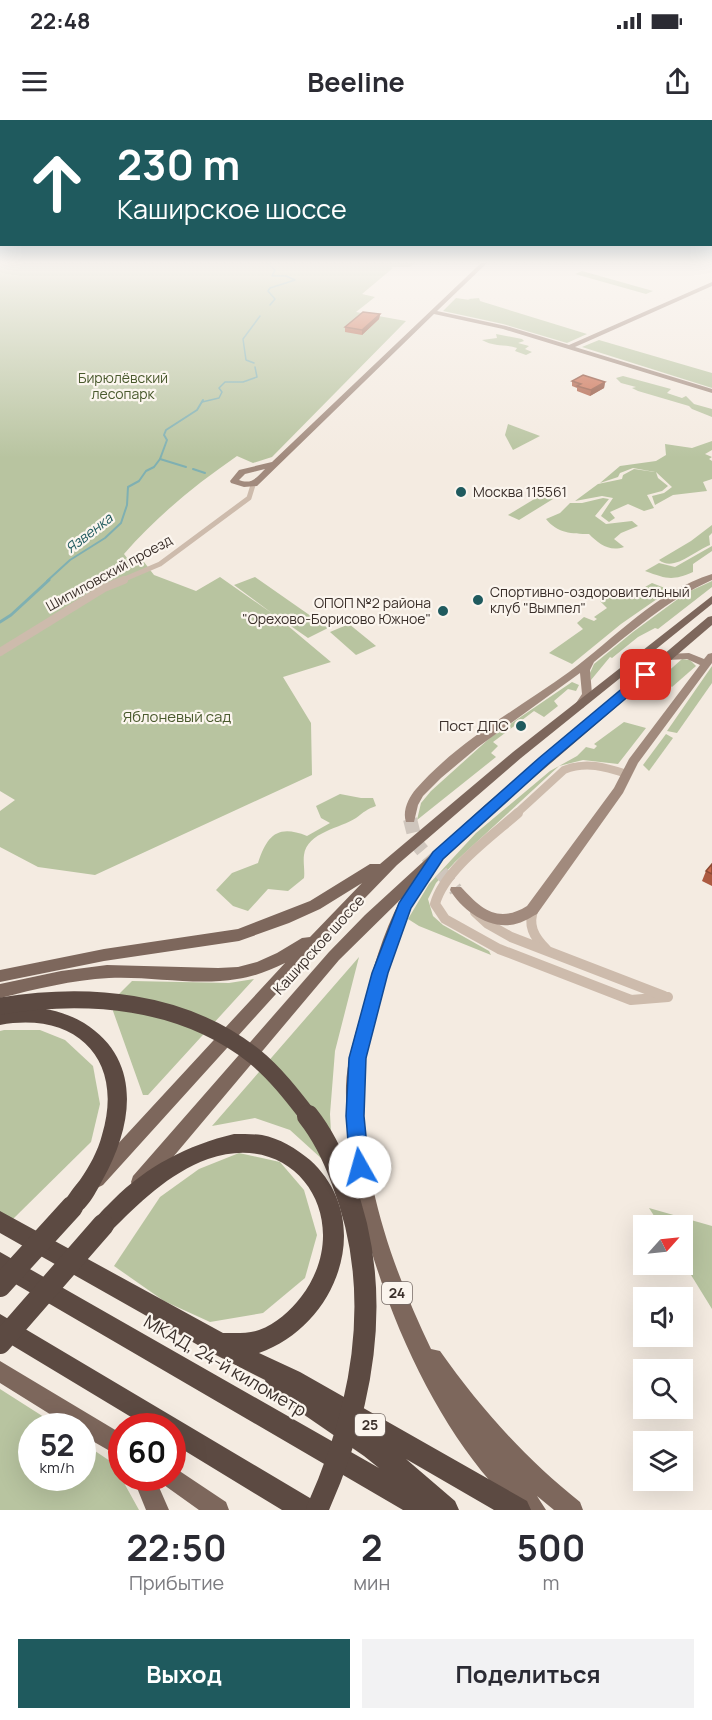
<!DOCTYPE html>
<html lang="ru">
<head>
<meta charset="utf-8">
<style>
	body { margin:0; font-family:Manrope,sans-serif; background:#f2f2f3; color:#2b2b33; height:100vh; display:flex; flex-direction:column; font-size:22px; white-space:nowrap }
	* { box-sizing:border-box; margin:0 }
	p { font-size:20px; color:#7c7c81 }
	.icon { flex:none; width:33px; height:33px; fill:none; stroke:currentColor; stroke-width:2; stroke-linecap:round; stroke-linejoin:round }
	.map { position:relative; height:1390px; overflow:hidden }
	.panel { display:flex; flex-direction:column; background:#fff; flex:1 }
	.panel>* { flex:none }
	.banner { position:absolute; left:0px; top:0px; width:712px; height:126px; box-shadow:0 6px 24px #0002; background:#1f5a5e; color:#fff; overflow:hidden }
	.needle { width:39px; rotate:63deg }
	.fabs { position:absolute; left:633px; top:1095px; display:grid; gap:12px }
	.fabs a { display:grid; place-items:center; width:60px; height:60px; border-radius:0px; background:#fff; box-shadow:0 6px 24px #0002; font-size:30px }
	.speed { position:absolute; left:18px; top:1293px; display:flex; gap:12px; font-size:30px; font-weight:700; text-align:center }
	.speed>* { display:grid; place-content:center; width:78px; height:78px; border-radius:50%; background:#fff; box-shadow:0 6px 24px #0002; line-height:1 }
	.speed small { font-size:15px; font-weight:400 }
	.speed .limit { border:9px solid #d22; background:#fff; color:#111 }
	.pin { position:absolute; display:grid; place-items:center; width:51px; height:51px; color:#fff; margin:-26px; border-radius:12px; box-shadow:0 3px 9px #0006 }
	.me { position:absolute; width:66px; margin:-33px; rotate:353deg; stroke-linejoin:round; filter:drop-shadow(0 0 4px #0008) }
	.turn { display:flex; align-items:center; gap:21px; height:126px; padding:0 18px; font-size:27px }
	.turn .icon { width:78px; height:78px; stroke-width:2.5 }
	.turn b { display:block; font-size:42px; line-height:51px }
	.eta { display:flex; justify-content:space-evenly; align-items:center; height:102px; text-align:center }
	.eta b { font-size:36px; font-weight:700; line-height:42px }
	.action { display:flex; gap:12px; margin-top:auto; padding:12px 18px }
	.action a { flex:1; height:69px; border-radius:0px; background:#1f5a5e; color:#fff; font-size:24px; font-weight:700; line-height:69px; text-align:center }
	.action a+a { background:#f2f2f3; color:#2b2b33 }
	.status { display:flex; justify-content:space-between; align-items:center; height:42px; padding:0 30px; background:#fff; direction:ltr }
	.status svg { height:16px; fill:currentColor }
	header { display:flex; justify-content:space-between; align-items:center; height:78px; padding:0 18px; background:#fff; font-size:27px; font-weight:700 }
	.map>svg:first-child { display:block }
</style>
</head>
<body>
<div class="status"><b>22:48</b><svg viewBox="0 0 49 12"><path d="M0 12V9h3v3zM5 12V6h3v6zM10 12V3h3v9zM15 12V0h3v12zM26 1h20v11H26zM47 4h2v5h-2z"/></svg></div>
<header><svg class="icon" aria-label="menu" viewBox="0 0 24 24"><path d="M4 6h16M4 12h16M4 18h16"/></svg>Beeline<svg class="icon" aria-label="share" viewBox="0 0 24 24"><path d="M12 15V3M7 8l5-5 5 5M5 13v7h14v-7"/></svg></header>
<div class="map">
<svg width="712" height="1390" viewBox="0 0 712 1390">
	<rect width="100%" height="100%" fill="#f4ebe1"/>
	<!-- green -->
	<g fill="#b8c4a0">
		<path d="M0,143H415L410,147H391L393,148L362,174L375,177L356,192L406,201L272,337L253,343L237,336C195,365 157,396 124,434L127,438L144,442L154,455L196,471L220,457L273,494L234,465L255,457L328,508L308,518L275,495L331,542L283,557L311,603L312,655L95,755L38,747L0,727V691L15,680L0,671Z"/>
		<polygon points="582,151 653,171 646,174 575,154"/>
		<polygon points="456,178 470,180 468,179 479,178 480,181 587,214 567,223 503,204 443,191"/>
		<path d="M496,214L522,219L524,221L518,223L529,226L525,229L532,232L526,235L515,231L517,228C505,224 494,227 482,220L497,218Z"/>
		<polygon points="599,220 712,253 712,268 582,227"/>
		<polygon points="623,256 671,269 667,273 682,278 686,276 694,284 712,289 712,297 692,289 689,286 638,271 632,268 636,267 621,263 616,258"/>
		<polygon points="508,304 540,316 513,330 505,315"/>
		<polygon points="712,321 712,330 705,334 712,337 709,339 712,341 712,359 703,362 707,371 673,375 655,385 652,376 664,373 672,367 656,352 658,358 668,366 662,371 647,375 654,388 644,391 628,384 610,392 615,398 609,402 601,396 613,378 602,376 575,381 598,364 622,359 623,355 634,349 655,352 633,348 620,353 618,357 600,363 620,346 656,341 666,335 665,324 692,328"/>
		<polygon points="541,375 553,379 519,400 508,395"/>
		<path d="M603,378L609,379L595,396L606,404L632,401L638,406L621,413L614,419L624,427C609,432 599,424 589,414C572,414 557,413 546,399L560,393L570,383H582Z"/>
		<path d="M712,405V413L709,416L710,425C694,431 674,452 659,440L691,421Z"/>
		<path d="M712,426V431L693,444V452C672,461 667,459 645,451L659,443L675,447Z"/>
		<polygon points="712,461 712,467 658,509 655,508 638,517 612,538 610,537 591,560 590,553 594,544 633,512 686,473"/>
		<polygon points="652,463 670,470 621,504 572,544 549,533 583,509 577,503 584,497 594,501 597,499 594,497 607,488 600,481 611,471 626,478"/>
		<polygon points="349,504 376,526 356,535 330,512"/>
		<polygon points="682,539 690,540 696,546 672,567 664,561 664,555"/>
		<polygon points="712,546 712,563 677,613 667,611"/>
		<polygon points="572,562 579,565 576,571 568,569 554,581 558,586 544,597 534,591 493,622 498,626 491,633 496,637 417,700 421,683 431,671 491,617"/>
		<polygon points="624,602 646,608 618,644 583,640 559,646 455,742 436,763 428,779 433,796 443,805 489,831 491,835 419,806 408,799 429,764 476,713 550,651 577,636 586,627 594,629 597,626 594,624"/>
		<polygon points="666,614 673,618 649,651 643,645"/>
		<path d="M340,674L361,678H373L376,686C367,689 364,692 356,698C341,708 307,712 304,735C303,742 305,751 304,758L288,771L268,769L248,791L233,786L216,770L232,753L258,743C267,716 277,704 307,716L330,703L321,698L316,686Z"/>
		<polygon points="359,837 335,931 330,994 333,1049 290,1010 255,998 212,1006"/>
		<polygon points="254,859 148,975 143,975 113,891 118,875 132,861 229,863"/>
		<polygon points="4,910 40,910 65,920 93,946 100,984 91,1022 13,1099 0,1092 0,911"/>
		<polygon points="239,1033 280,1042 304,1070 317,1115 305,1158 263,1193 210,1202 164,1181 114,1146 160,1077 199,1049"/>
		<polygon points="649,1088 712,1106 712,1189 683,1142 682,1106 660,1105"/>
		<polygon points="0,1269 58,1306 32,1306 32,1358 82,1358 83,1323 113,1343 139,1390 0,1390"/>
	</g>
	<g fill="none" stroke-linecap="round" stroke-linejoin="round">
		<!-- stream-far2 -->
		<g stroke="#7fb0b2" stroke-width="1.5">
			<polyline points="267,143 275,150 272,156 286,156 295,160 270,168 268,171 275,179 270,185"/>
			<polyline points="254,243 246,240 243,219 260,196"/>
			<polyline points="202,282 219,278 222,272 219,268 225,262 243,262 257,257 255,247"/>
		</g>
		<!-- stream-far1 -->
		<g stroke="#7fb0b2" stroke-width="2">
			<polyline points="160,339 186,347"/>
			<polyline points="193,349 205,353"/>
			<polyline points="47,461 70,440 105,418 121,403 127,385 128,367 139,361 146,351 154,347 160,339 167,320 164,315 166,310 197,290 203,280"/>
		</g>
		<!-- stream -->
		<polyline stroke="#7fb0b2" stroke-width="3" points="0,502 11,495 49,460"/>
		<!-- secondary-tunnel -->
		<polyline stroke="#cfc6bd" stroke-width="14" stroke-dasharray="14 7" stroke-linecap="butt" points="410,699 416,723 456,770"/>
		<!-- street-far2 -->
		<polyline stroke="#cdbbac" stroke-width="5" points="120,461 160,444 249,378 253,365"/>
		<!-- street-far1 -->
		<g stroke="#cdbbac" stroke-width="8">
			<polyline points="0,532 104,468 124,460"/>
			<path d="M516,694L564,650C586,641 605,647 627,654"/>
		</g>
		<!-- street -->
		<g stroke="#cdbbac" stroke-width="10">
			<path d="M518,693C492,716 444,750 435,784L445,799L499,829L631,880L668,877"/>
			<path d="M534,788C527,805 534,817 546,829"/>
			<polyline points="475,792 488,804 511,817 664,876"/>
		</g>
		<!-- secondary -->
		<g fill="#a18a7d" fill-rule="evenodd">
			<path d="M481,143H487L437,191L506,206L569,225L712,162V166L575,227L712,269V273L503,209L434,194L257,366L244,367L231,363L230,361L239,350L272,342ZM265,349C257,357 252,365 239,360L245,354Z"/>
			<path d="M712,454V460C667,480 632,512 594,542L590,550L592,574L583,588L579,589L574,586L582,574L580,553L478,627L441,658L423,676L418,685L414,702H406C402,691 409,677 416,669C458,621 518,589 569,552C614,519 657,471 712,454Z"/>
			<path d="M689,533L704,539L708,534L712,533V543L638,643L623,673L537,794C528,799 520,804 510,805C487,808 461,789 450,770L451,767H461C481,789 498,804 527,786L614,668L629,639L700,545L687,539L668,540L663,537L668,534Z"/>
		</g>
		<!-- primary -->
		<g fill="#7d675c" fill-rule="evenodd">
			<path d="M712,476V484L521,638L397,745L333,811L103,1065L97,1068L91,1065L88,1059L91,1053L285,843C270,850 254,857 237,859C195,866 151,856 109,858C72,860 36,869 0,878V864L61,851L107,845L218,848L238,847L257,842L277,833L302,818L310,817L362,763L320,789L289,803L239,821L104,841L0,862V850L104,829L238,809L310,781L370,744H380L513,632Z"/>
			<path d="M712,496V505L495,691L432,750L434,753C427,765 418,775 411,787C398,814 390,844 382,873C375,901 366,929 364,957C357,1049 392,1148 431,1229L440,1231C481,1289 525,1338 580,1382L583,1390H554L537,1376L546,1390H519C510,1380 499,1371 490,1361C407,1265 344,1093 346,966C347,940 355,915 362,890C372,853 382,814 401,779L339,840L147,1068L140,1071L133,1068L131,1062L133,1056L329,832L365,795L485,685L708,497Z"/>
			<polygon points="0,1241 122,1314 122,1338 82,1315 82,1306 69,1306 0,1263"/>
			<polygon points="172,1346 226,1382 229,1390 199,1390 164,1365 161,1358 172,1358"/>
			<polygon points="133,1358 155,1358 169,1390 146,1390"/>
		</g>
		<!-- highway -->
		<g fill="#5c4a42" fill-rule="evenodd">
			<path d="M17,887C41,886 64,891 84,903C143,940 133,1005 103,1059C96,1072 87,1091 72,1097L65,1094L62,1087C66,1077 73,1069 80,1060C89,1047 98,1031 102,1015C125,939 76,891 0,905V889Z"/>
			<path d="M234,1014C243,1014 253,1014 262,1015C279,1018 297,1029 310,1040C377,1101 337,1206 259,1233L300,1252L527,1381L531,1390H494L406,1339L455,1381L459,1390H403L0,1155V1132L379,1348L364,1336L268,1270L265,1260L212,1233L0,1113V1091L223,1213C234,1213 248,1214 259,1210C276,1204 290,1191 301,1177C357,1104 299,1007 208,1039C169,1053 138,1084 110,1112L103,1115L96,1112L92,1105C97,1095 105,1088 113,1080C147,1046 188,1025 234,1014Z"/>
			<polygon points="0,1194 315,1381 319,1390 282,1390 172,1323 172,1306 146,1306 0,1218"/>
		</g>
		<!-- highway-bridge-far1 -->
		<path stroke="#5c4a42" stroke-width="17" d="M0,886C87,872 182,879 254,936C275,953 292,975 309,997"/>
		<!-- highway-bridge -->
		<g stroke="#5c4a42" stroke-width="22">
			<path d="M308,996C323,1015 334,1038 342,1060C385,1170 364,1285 317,1390"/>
			<polyline points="0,1166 72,1087"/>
			<polyline points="0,1223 103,1105"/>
		</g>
	</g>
	<!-- wall -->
	<g fill="#ac5a40">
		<polygon points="380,194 379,199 362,215 345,212 345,207"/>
		<polygon points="572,261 605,262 604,268 590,276 577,271 577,268 572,266"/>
		<polygon points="712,744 712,766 702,761 706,751"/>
	</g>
	<!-- shaded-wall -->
	<g fill="#8c4a34">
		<polygon points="380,194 379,199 362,215 362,210"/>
		<polygon points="605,262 604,268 590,276 591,270"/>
	</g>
	<!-- building -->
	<g fill="#c8694b" stroke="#8c4a34" stroke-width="1.5">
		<polygon points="363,192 380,194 362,210 345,207"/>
		<polygon points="583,255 605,262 591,270 577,266 581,264 572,261"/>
		<polygon points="712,744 712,754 706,751"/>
	</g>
	<!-- sky -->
	<linearGradient id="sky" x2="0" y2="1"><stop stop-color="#7eb2d2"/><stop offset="0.42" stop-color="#faf6f2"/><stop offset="1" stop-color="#faf6f2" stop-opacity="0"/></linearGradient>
	<rect width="712" height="338" fill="url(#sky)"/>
	<!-- route -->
	<polygon fill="#1a73e8" stroke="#114b97" stroke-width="1.5" points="646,551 650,552 650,558 548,644 443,739 411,788 388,853 366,938 364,996 369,1047 366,1054 360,1056 353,1054 350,1047 346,996 349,938 372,853 399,783 433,732 539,638 642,552"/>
	<!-- markers -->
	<g fill="#1f5a5e" stroke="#fbf5ee" stroke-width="2">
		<circle cx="461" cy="372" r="6"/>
		<circle cx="478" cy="480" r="6"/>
		<circle cx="443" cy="491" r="6"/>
		<circle cx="521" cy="606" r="6"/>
	</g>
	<g text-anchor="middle" stroke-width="4.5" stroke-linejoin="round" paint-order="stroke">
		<!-- far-park labels -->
		<g font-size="14" fill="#4a5a2e" stroke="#fbf5ee">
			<text x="123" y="263">Бирюлёвский<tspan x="123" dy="16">лесопарк</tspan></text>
		</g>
		<!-- far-poi labels -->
		<g font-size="14" fill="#3b302b" stroke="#fbf5ee" text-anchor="start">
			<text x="473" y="377">Москва 115561</text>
			<text x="490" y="477">Спортивно-оздоровительный<tspan x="490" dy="16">клуб "Вымпел"</tspan></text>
			<text x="431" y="488" text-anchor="end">ОПОП №2 района<tspan x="431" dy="16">"Орехово-Борисово Южное"</tspan></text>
		</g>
		<!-- far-water labels -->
		<g font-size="14" font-style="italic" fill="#1f5a5e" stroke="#fbf5ee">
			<text transform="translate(89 413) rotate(-38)" y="5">Язвенка</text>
		</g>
		<!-- far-street labels -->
		<g font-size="14" fill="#3b302b" stroke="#fbf5ee">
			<text transform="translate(109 453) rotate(-29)" y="5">Шипиловский проезд</text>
		</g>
		<!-- shield labels -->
		<g fill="#fbf5ee" stroke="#756b66" stroke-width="1.5">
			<rect x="382" y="1162" width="30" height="22" rx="4.5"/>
			<rect x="355" y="1294" width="30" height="22" rx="4.5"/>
		</g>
		<g font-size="14" font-weight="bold" fill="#3b302b">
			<text x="397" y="1178">24</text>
			<text x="370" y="1310">25</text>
		</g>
		<!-- park labels -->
		<g font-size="15" fill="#4a5a2e" stroke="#fbf5ee">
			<text x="177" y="602">Яблоневый сад</text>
		</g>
		<!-- poi labels -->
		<g font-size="15" fill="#3b302b" stroke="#fbf5ee" text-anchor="end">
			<text x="509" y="611">Пост ДПС</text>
		</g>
		<!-- street labels -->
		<g font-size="15" fill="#3b302b" stroke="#fbf5ee">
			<text transform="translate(319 825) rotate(-48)" y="5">Каширское шоссе</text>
		</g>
		<!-- near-street labels -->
		<g font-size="18" fill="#3b302b" stroke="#fbf5ee">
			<text transform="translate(225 1246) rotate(30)" y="6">МКАД, 24-й километр</text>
		</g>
	</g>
</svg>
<div class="fabs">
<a><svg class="needle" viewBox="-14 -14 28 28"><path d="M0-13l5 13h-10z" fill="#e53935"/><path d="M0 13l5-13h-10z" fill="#7c7c81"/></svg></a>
<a><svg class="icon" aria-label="sound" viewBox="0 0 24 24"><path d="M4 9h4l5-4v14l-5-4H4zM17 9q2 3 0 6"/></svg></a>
<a><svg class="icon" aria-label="search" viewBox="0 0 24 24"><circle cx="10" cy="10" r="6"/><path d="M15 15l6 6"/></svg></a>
<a><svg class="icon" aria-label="layers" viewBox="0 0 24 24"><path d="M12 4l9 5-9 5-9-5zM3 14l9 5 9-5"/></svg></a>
</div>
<div class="speed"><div>52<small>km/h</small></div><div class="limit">60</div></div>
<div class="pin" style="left:646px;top:555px;background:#d93025"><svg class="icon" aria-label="arrive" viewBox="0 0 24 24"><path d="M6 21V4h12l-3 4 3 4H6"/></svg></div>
<svg class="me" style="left:360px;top:1047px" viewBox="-20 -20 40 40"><circle r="19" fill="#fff"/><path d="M0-13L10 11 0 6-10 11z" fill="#1a73e8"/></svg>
<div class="banner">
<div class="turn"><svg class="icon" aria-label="ahead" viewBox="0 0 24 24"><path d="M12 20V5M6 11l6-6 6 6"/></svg><div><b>230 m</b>Каширское шоссе</div></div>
</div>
</div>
<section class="panel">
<div class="eta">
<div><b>22:50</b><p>Прибытие</p></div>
<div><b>2</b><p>мин</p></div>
<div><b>500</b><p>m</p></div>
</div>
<div class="action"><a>Выход</a><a>Поделиться</a></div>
</section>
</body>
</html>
